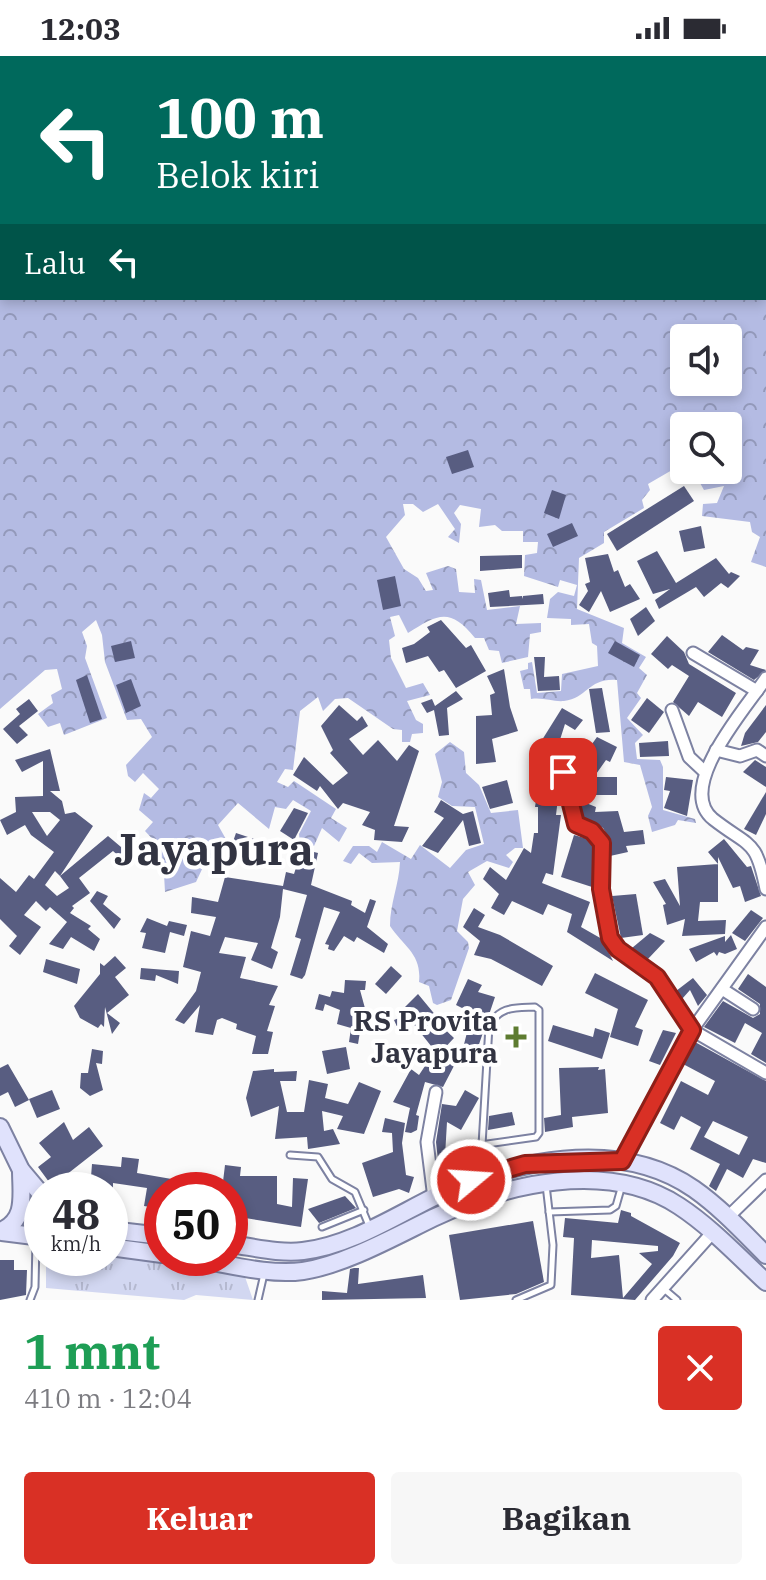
<!DOCTYPE html>
<html lang="id">
<head>
<meta charset="utf-8">
<style>
	body { margin:0; font-family:"IBM Plex Serif",serif; background:#f7f7f7; color:#2b2b33; height:100vh; display:flex; flex-direction:column; font-size:30px; white-space:nowrap }
	* { box-sizing:border-box; margin:0 }
	p { font-size:26px; color:#7c7c81 }
	.icon { flex:none; width:44px; height:44px; fill:none; stroke:currentColor; stroke-width:2; stroke-linecap:round; stroke-linejoin:round }
	.map { position:relative; height:1244px; overflow:hidden }
	.panel { display:flex; flex-direction:column; background:#fff; flex:1 }
	.panel>* { flex:none }
	.top-card { position:absolute; left:0px; top:0px; width:766px; height:244px; box-shadow:0 4px 12px #0003; background:#00695c; color:#fff; overflow:hidden }
	.controls { position:absolute; left:670px; top:268px; display:grid; gap:16px }
	.controls a { display:grid; place-items:center; width:72px; height:72px; border-radius:8px; background:#fff; box-shadow:0 4px 12px #0003; font-size:40px }
	.speed { position:absolute; left:24px; top:1116px; display:flex; gap:16px; font-size:40px; font-weight:700; text-align:center }
	.speed>* { display:grid; place-content:center; width:104px; height:104px; border-radius:50%; background:#fff; box-shadow:0 4px 12px #0003; line-height:1 }
	.speed small { font-size:20px; font-weight:400 }
	.speed .limit { border:12px solid #d22; background:#fff; color:#111 }
	.pin { position:absolute; display:grid; place-items:center; width:68px; height:68px; color:#fff; margin:-34px; border-radius:16px; box-shadow:0 4px 12px #0006 }
	.me { position:absolute; width:88px; margin:-44px; rotate:72deg; stroke-linejoin:round; filter:drop-shadow(0 0 6px #0008) }
	.turn { display:flex; align-items:center; gap:28px; height:168px; padding:0 24px; font-size:36px }
	.turn .icon { width:104px; height:104px; stroke-width:2.5 }
	.turn b { display:block; font-size:56px; line-height:68px }
	.then { display:flex; align-items:center; height:76px; padding:0 24px; background:#0003; gap:16px; font-size:30px }
	.round { display:grid; place-items:center; flex:none; width:84px; height:84px; border-radius:8px; background:#f7f7f7 }
	.summary { display:flex; align-items:center; justify-content:space-between; height:136px; padding:0 24px }
	h1 { font-size:48px; font-weight:700; line-height:60px; color:#1e9e55 }
	.primary-button { display:flex; gap:16px; margin-top:auto; padding:16px 24px }
	.primary-button a { flex:1; height:92px; border-radius:8px; background:#d93025; color:#fff; font-size:32px; font-weight:700; line-height:92px; text-align:center }
	.primary-button a+a { background:#f7f7f7; color:#2b2b33 }
	.status { display:flex; justify-content:space-between; align-items:center; height:56px; padding:0 40px; background:#fff; direction:ltr }
	.status svg { height:22px; fill:currentColor }
	.map>svg:first-child { display:block }
</style>
</head>
<body>
<div class="status"><b>12:03</b><svg viewBox="0 0 49 12"><path d="M0 12V9h3v3zM5 12V6h3v6zM10 12V3h3v9zM15 12V0h3v12zM26 1h20v11H26zM47 4h2v5h-2z"/></svg></div>
<div class="map">
<svg width="766" height="1244" viewBox="0 0 766 1244">
	<defs>
		<pattern id="grass-tufts" width="24" height="20" patternUnits="userSpaceOnUse" patternTransform="scale(2)"><rect width="24" height="20" fill="#d2d7f1"/><path d="M3 7l-1-3M5 7V3M7 7l1-3M15 17l-1-3M17 17v-4M19 17l1-3" fill="none" stroke="#b5b9d0"/></pattern>
		<pattern id="forest-crowns" width="20" height="18" patternUnits="userSpaceOnUse" patternTransform="scale(2)"><rect width="20" height="18" fill="#b4bbe3"/><path d="M2 6a3 3 0 1 1 6 0M12 15a3 3 0 1 1 6 0" fill="none" stroke="#9399ba"/></pattern>
	</defs>
	<rect width="100%" height="100%" fill="#fafafa"/>
	<!-- grass -->
	<polygon fill="url(#grass-tufts)" points="110,1197 244,1218 253,1244 196,1239 184,1244 46,1232 46,1202 110,1202"/>
	<!-- forest -->
	<g fill="url(#forest-crowns)" fill-rule="evenodd">
		<path d="M0,0L28,2H2V242H764V2H264L766,0V511L751,506L760,481L752,476L750,466L702,460L703,448L717,447L724,430L704,434L696,420L684,414H728V370H684V414L679,410L648,428L650,434L642,444L644,452L604,476V487L579,502L577,553L624,572L622,587L646,601L639,612L647,619L637,637L641,642L627,662L643,679L635,687L637,703L660,704L663,711V754L695,763L696,767L678,764L675,769L652,776L648,760L652,751L640,709L624,706L617,624C588,622 588,642 564,645C553,646 543,641 531,643L530,633H524L520,615L528,613V607L532,606L537,637L561,635L562,618L598,610L597,590L592,587L589,568L571,569V563L547,562L550,543L558,536L574,540L577,529L560,524L558,531L524,520L525,499L537,497L538,486H523V475H502L495,469L479,471L481,453L460,449L454,457L461,468L459,487L448,481L455,473L438,448L423,456L413,448H403L405,459L386,481L404,513L418,522L426,535L433,534L426,517L448,510L456,513L459,536L475,537L474,523L481,524L487,554L520,550L516,568L541,567V576L530,578L528,601L502,607L499,595L489,594L484,582H475C450,551 438,558 408,577L399,559L390,561L395,580L389,584L391,602L406,632L423,627L430,639L407,645L416,664L423,668V677L412,678L410,686H402V674L393,673L348,642L335,643L323,655L318,641L300,655L293,714L285,713L277,726L288,731L294,725L336,753L331,762L347,772L339,786L322,772L314,790L300,787L299,778L311,755L293,744L286,753L275,751L269,773L238,747L218,769L227,785L216,806L204,809L196,826L165,836L164,818L145,801L159,790L145,775L153,766L139,754L144,737L151,742L159,733L143,717L135,726L128,720L126,709L152,681L141,663L127,664L105,606L102,579L96,564L82,576L87,590L85,602L107,662L64,679L60,667L48,671L38,658L53,647L51,639L62,633L57,613L45,614L0,653ZM684,282H728V326H684Z"/>
		<path d="M450,686L464,696L466,717L479,729L491,757L518,754L523,792H515L506,799L513,806L509,812L487,805L468,816L475,829L463,843L457,875L468,886L469,892L451,944L437,949L433,947L429,930L419,926C422,898 404,891 390,870C390,847 399,829 400,806L372,807L359,797L351,808L343,805L353,790H369L377,796L382,786L411,803L420,789L450,812L466,794L484,788L475,751L452,750L438,741L442,726L435,698Z"/>
	</g>
	<!-- building -->
	<g fill="#585d81" fill-rule="evenodd">
		<polygon points="468,394 474,411 452,418 446,401"/>
		<polygon points="684,430 694,445 617,495 607,478"/>
		<polygon points="552,434 566,439 559,463 544,457"/>
		<polygon points="572,467 578,480 553,491 547,478"/>
		<polygon points="701,470 705,492 684,496 679,475"/>
		<polygon points="657,495 676,527 716,502 729,518 731,516 740,520 728,532 721,527 704,541 696,531 659,553 655,544 670,533 653,538 637,505"/>
		<polygon points="608,498 614,516 618,514 625,531 630,528 640,543 610,556 601,535 589,556 579,549 588,535 585,528 590,526 585,502"/>
		<polygon points="522,499 522,512 480,515 480,500"/>
		<polygon points="395,520 401,550 383,554 377,524"/>
		<polygon points="509,534 510,541 522,540 522,543 523,540 543,538 544,548 490,551 488,537"/>
		<polygon points="646,551 655,565 638,580 630,563"/>
		<polygon points="441,564 466,592 471,589 486,615 456,632 444,614 439,616 428,600 406,607 402,592 414,588 430,576 427,571"/>
		<polygon points="722,579 743,594 746,591 759,594 750,609 766,614 754,624 708,596"/>
		<polygon points="667,580 684,596 689,608 736,637 722,661 698,646 689,660 673,646 689,620 672,609 668,613 651,598"/>
		<polygon points="131,585 135,602 115,606 111,590"/>
		<polygon points="615,585 640,599 634,611 608,597"/>
		<polygon points="534,601 545,601 544,621 559,620 560,634 538,635"/>
		<polygon points="504,613 510,651 518,675 492,683 496,706 476,708 476,660 492,659 490,639 495,637 487,620"/>
		<polygon points="87,619 102,663 90,667 76,624"/>
		<polygon points="131,623 141,650 126,657 116,629"/>
		<polygon points="602,632 610,676 596,677 589,633"/>
		<polygon points="456,635 463,643 447,652 449,679 439,680 434,654 427,657 421,647 432,643 435,650"/>
		<polygon points="647,642 664,656 649,677 631,664"/>
		<polygon points="29,643 38,655 19,670 28,679 17,688 3,673 20,658 16,653"/>
		<polygon points="339,649 357,665 362,660 368,670 349,683 363,699 378,684 397,705 409,689 419,695 394,770 409,771 402,786 374,784 375,774 362,769 370,756 343,747 338,753 320,730 317,735 293,719 304,701 333,729 348,717 330,697 333,694 321,670"/>
		<polygon points="766,649 766,676 758,686 741,690 745,677"/>
		<polygon points="562,652 583,664 575,674 565,668 558,690 542,684"/>
		<polygon points="597,681 617,691 610,706 606,704 594,721 617,721 617,739 583,739 584,736 576,735 570,712 587,714 594,698 587,695"/>
		<polygon points="668,685 669,700 640,701 639,687"/>
		<path d="M50,693L60,735H50L62,745L65,758L75,756L93,770L60,820L55,815L45,829L57,840L69,832L60,820L108,780L121,791L131,779L136,782L122,803L113,795L79,822L90,837L72,850L74,852L70,857L91,870L88,873L100,883L94,895L71,881L63,893L49,888L67,866L50,851L46,855L36,845L24,859L41,871L20,899L9,890L17,880L0,863V822L16,836L29,819L34,823L54,796L31,779L25,769L7,779L0,764L16,756L15,741L43,740V705L22,716L15,704ZM32,756H50L60,764L47,780Z"/>
		<polygon points="755,704 766,711 766,731 743,716"/>
		<polygon points="540,719 556,721 559,734 556,759 561,759 553,819 546,817 542,827 590,846 581,871 602,883 613,905 567,876 572,858 548,848 543,859 512,845 504,859 491,852 499,838 483,823 490,811 506,824 524,792 531,797 534,777 538,777 538,751 535,751"/>
		<polygon points="666,721 693,724 687,760 664,752 670,735 664,734"/>
		<polygon points="507,724 513,747 490,753 482,731"/>
		<polygon points="766,736 766,758 756,779 744,773"/>
		<polygon points="441,744 463,758 473,755 481,787 469,790 463,764 438,797 422,790 444,762 434,756"/>
		<polygon points="581,745 596,751 595,756 618,755 624,776 643,774 645,788 626,790 628,796 610,800 609,782 603,772 583,762"/>
		<polygon points="294,752 308,757 294,784 280,775"/>
		<polygon points="236,777 254,783 247,804 229,797"/>
		<polygon points="574,779 588,783 593,790 592,831 561,821"/>
		<polygon points="724,783 747,811 751,810 761,840 745,846 740,830 733,832 718,801 718,846 700,846 698,865 726,864 725,878 682,880 685,863 667,869 663,849 666,848 653,826 665,823 680,850 677,811 718,808 708,796"/>
		<polygon points="302,793 318,797 311,829 352,845 351,849 365,857 370,843 376,845 367,871 388,888 384,897 357,881 354,886 344,880 334,895 328,893 329,889 325,888 340,856 324,851 305,919 302,923 290,919 301,883 295,881 307,839 283,833 280,861 271,892 278,896 272,913 251,904 258,887 225,881 219,897 246,901 240,922 278,930 269,949 275,950 267,975 273,976 268,998 252,998 256,980 236,973 237,968 222,962 217,964 213,979 195,976 200,949 184,968 175,964 196,935 201,916 183,911 191,875 210,880 216,861 191,857 192,841 218,846 225,821 283,830 286,816 294,818"/>
		<polygon points="97,835 108,840 103,848 121,863 114,873 90,845"/>
		<polygon points="636,838 643,879 621,882 612,840"/>
		<polygon points="474,852 485,859 478,871 500,879 553,910 542,930 491,903 474,899 480,885 463,871"/>
		<polygon points="751,854 763,862 745,885 732,877"/>
		<polygon points="147,862 167,870 169,865 187,869 184,880 170,876 165,897 142,892 146,877 140,876"/>
		<polygon points="650,877 665,885 647,904 632,892"/>
		<polygon points="731,879 737,893 725,898 719,896 717,900 714,896 696,906 689,893 725,880 725,886"/>
		<polygon points="115,900 126,912 115,921 129,939 107,957 120,967 112,978 105,951 104,971 101,968 98,972 80,962 74,950 100,918 100,907 104,910"/>
		<polygon points="46,903 80,913 77,928 43,916"/>
		<polygon points="391,910 402,920 386,938 375,928"/>
		<polygon points="141,912 179,915 178,928 156,919 155,925 140,923"/>
		<polygon points="595,917 648,944 635,971 643,974 638,990 610,981 618,953 585,937"/>
		<polygon points="748,918 766,931 766,1007 751,998 762,977 745,967 735,987 704,971 723,945 753,962 760,958 760,948 738,933"/>
		<polygon points="693,922 707,939 698,950 690,934 682,943 676,935"/>
		<polygon points="468,923 482,929 478,936 495,941 472,1009 460,1004 472,957 456,949"/>
		<polygon points="345,924 366,925 365,934 360,934 366,956 363,957 358,988 349,986 351,972 337,968 340,954 325,948 323,955 315,953 319,938 330,941 332,935 344,937"/>
		<polygon points="418,938 437,961 434,963 454,982 439,998 456,1006 443,1031 425,1026 416,1059 419,1060 417,1074 411,1077 405,1076 410,1052 393,1046 411,1013 419,1019 435,995 412,966 399,975 394,964 407,959 402,954"/>
		<polygon points="553,969 593,981 595,972 610,977 602,1003 548,985"/>
		<polygon points="663,974 676,977 660,1009 649,1005"/>
		<path d="M695,986L766,1025V1107L753,1103L743,1122L727,1113L716,1135L709,1130L720,1108L690,1093L701,1071L681,1060L674,1074L660,1067L681,1025L708,1039L715,1025L683,1008ZM713,1065L748,1081L739,1099L704,1081Z"/>
		<polygon points="346,991 350,1013 327,1018 322,995"/>
		<polygon points="92,993 103,995 102,1008 96,1007 103,1034 90,1040 80,1032 81,1017 88,1017"/>
		<polygon points="8,1008 29,1044 15,1051 8,1036 0,1040 0,1012"/>
		<polygon points="599,1011 598,1014 605,1013 608,1057 572,1061 573,1071 545,1076 544,1062 561,1059 559,1012"/>
		<polygon points="274,1013 274,1016 297,1015 296,1025 280,1025 287,1056 304,1056 309,1024 328,1028 325,1042 348,1048 359,1026 381,1035 364,1078 337,1073 343,1060 322,1055 324,1075 333,1073 340,1088 308,1093 307,1081 275,1083 279,1050 251,1061 246,1042 253,1015"/>
		<polygon points="52,1034 60,1053 37,1062 29,1043"/>
		<polygon points="465,1034 479,1042 461,1074 447,1066 445,1100 456,1099 459,1118 440,1122 436,1086 442,1048 456,1050"/>
		<polygon points="512,1056 515,1069 488,1074 489,1060"/>
		<polygon points="385,1062 405,1067 402,1087 406,1119 414,1121 409,1137 399,1133 373,1141 362,1107 393,1096 392,1077 382,1076"/>
		<polygon points="64,1066 73,1084 89,1071 103,1090 52,1130 38,1111 51,1101 39,1087"/>
		<polygon points="122,1101 139,1103 137,1117 212,1130 211,1134 162,1134 162,1153 144,1150 147,1132 113,1127 113,1134 90,1134 92,1108 121,1111"/>
		<polygon points="225,1109 241,1111 240,1120 277,1120 277,1148 292,1151 293,1122 308,1123 301,1171 239,1161 241,1149 230,1148 230,1134 222,1134"/>
		<polygon points="345,1140 356,1152 319,1167 308,1153"/>
		<path d="M621,1154L631,1157V1160L680,1187L673,1200L635,1244L571,1239L574,1182L563,1181L565,1162L618,1167ZM592,1184L658,1190V1195L639,1197L652,1208L623,1242L619,1199L591,1202Z"/>
		<polygon points="533,1165 544,1226 516,1238 460,1244 449,1179"/>
		<polygon points="0,1204 14,1204 14,1214 27,1214 26,1239 0,1244"/>
		<polygon points="354,1212 359,1212 358,1228 423,1219 426,1242 322,1244 322,1235 347,1237 350,1213"/>
	</g>
	<g fill="none" stroke-linecap="round" stroke-linejoin="round">
		<defs>
			<g id="service">
				<polyline points="290,1099 318,1101 332,1123 355,1136 370,1172"/>
				<path d="M471,1121L473,1090L536,1081L539,1077V954L535,951C514,952 500,950 489,970L482,1089"/>
				<polyline points="549,1156 610,1154 616,1150 622,1129"/>
				<polyline points="322,1171 364,1154"/>
				<polyline points="664,1233 677,1244"/>
				<polyline points="30,1244 35,1231 36,1185"/>
				<polyline points="258,1244 264,1218"/>
				<polyline points="516,1244 551,1229 553,1189 546,1129"/>
			</g>
			<g id="minor">
				<polyline points="693,597 757,635"/>
				<path d="M766,622C748,650 674,731 713,763C750,792 756,782 766,833"/>
				<polyline points="672,654 689,701 705,716"/>
				<polyline points="716,694 740,700 757,694 766,700"/>
				<polyline points="563,716 576,768 592,775 602,787 601,833 610,882 618,893 657,921 692,974 766,1017"/>
				<polyline points="722,933 753,953"/>
				<polyline points="622,1105 692,974 766,871"/>
				<polyline points="434,1142 427,1086 436,1036"/>
				<polyline points="728,1161 766,1124"/>
				<polyline points="652,1244 713,1176"/>
			</g>
			<g id="secondary">
				<polyline points="0,1071 21,1114 42,1139"/>
				<polyline points="110,1174 162,1180"/>
				<path d="M1,1175C27,1163 21,1140 21,1114"/>
				<polyline points="2,1176 42,1181"/>
				<path d="M230,1188C253,1191 280,1198 303,1195C348,1190 392,1162 432,1142C510,1105 617,1080 694,1133C721,1152 743,1176 766,1199"/>
				<polyline points="110,1191 162,1198"/>
				<path d="M189,1202C225,1207 267,1220 303,1215C344,1209 396,1180 433,1162C505,1128 607,1103 679,1150C711,1171 738,1200 766,1226"/>
			</g>
		</defs>
		<!-- service casing -->
		<use href="#service" stroke="#7d82a2" stroke-width="9"/>
		<!-- minor casing -->
		<use href="#minor" stroke="#7d82a2" stroke-width="15"/>
		<!-- secondary casing -->
		<use href="#secondary" stroke="#7d82a2" stroke-width="20"/>
		<!-- service -->
		<use href="#service" stroke="#fff" stroke-width="5"/>
		<!-- minor -->
		<use href="#minor" stroke="#fff" stroke-width="11"/>
		<!-- secondary -->
		<use href="#secondary" stroke="#e0e2fc" stroke-width="16"/>
	</g>
	<g fill="none" stroke-linecap="round" stroke-linejoin="round">
		<defs>
			<polyline id="route" points="471,1124 525,1108 622,1105 692,974 657,921 618,893 610,882 601,833 602,787 592,775 576,768 563,716"/>
		</defs>
		<!-- route casing -->
		<use href="#route" stroke="#8d1f18" stroke-width="20"/>
		<!-- route -->
		<use href="#route" stroke="#d93025" stroke-width="14"/>
	</g>
	<!-- markers -->
	<path fill="#5e7c31" stroke="#fff" stroke-width="3" d="M512 969h8v8h8v8h-8v8h-8v-8h-8v-8h8z"/>
	<g text-anchor="middle" stroke-width="8" stroke-linejoin="round" paint-order="stroke">
		<!-- poi labels -->
		<g font-size="28" font-weight="bold" fill="#323442" stroke="#fff" text-anchor="end">
			<text x="498" y="975">RS Provita<tspan x="498" dy="32">Jayapura</tspan></text>
		</g>
		<!-- town labels -->
		<g font-size="44" font-weight="bold" fill="#323442" stroke="#fff">
			<text x="214" y="809">Jayapura</text>
		</g>
	</g>
</svg>
<div class="controls">
<a><svg class="icon" aria-label="sound" viewBox="0 0 24 24"><path d="M4 9h4l5-4v14l-5-4H4zM17 9q2 3 0 6"/></svg></a>
<a><svg class="icon" aria-label="search" viewBox="0 0 24 24"><circle cx="10" cy="10" r="6"/><path d="M15 15l6 6"/></svg></a>
</div>
<div class="speed"><div>48<small>km/h</small></div><div class="limit">50</div></div>
<div class="pin" style="left:563px;top:716px;background:#d93025"><svg class="icon" aria-label="arrive" viewBox="0 0 24 24"><path d="M6 21V4h12l-3 4 3 4H6"/></svg></div>
<svg class="me" style="left:471px;top:1124px" viewBox="-20 -20 40 40"><circle r="17" fill="#d93025" stroke="#fff" stroke-width="3"/><path d="M0-11L8 9 0 5-8 9z" fill="#fff"/></svg>
<div class="top-card">
<div class="turn"><svg class="icon" aria-label="left" viewBox="0 0 24 24"><path d="M17 20v-9H6M10 6l-5 5 5 5"/></svg><div><b>100 m</b>Belok kiri</div></div>
<div class="then">Lalu<svg class="icon" aria-label="left" viewBox="0 0 24 24"><path d="M17 20v-9H6M10 6l-5 5 5 5"/></svg></div>
</div>
</div>
<section class="panel">
<div class="summary"><div><h1>1 mnt</h1><p>410 m · 12:04</p></div><a class="round" style="background:#d93025;color:#fff"><svg class="icon" aria-label="close" viewBox="0 0 24 24"><path d="M6 6l12 12M18 6L6 18"/></svg></a></div>
<div class="primary-button"><a>Keluar</a><a>Bagikan</a></div>
</section>
</body>
</html>
